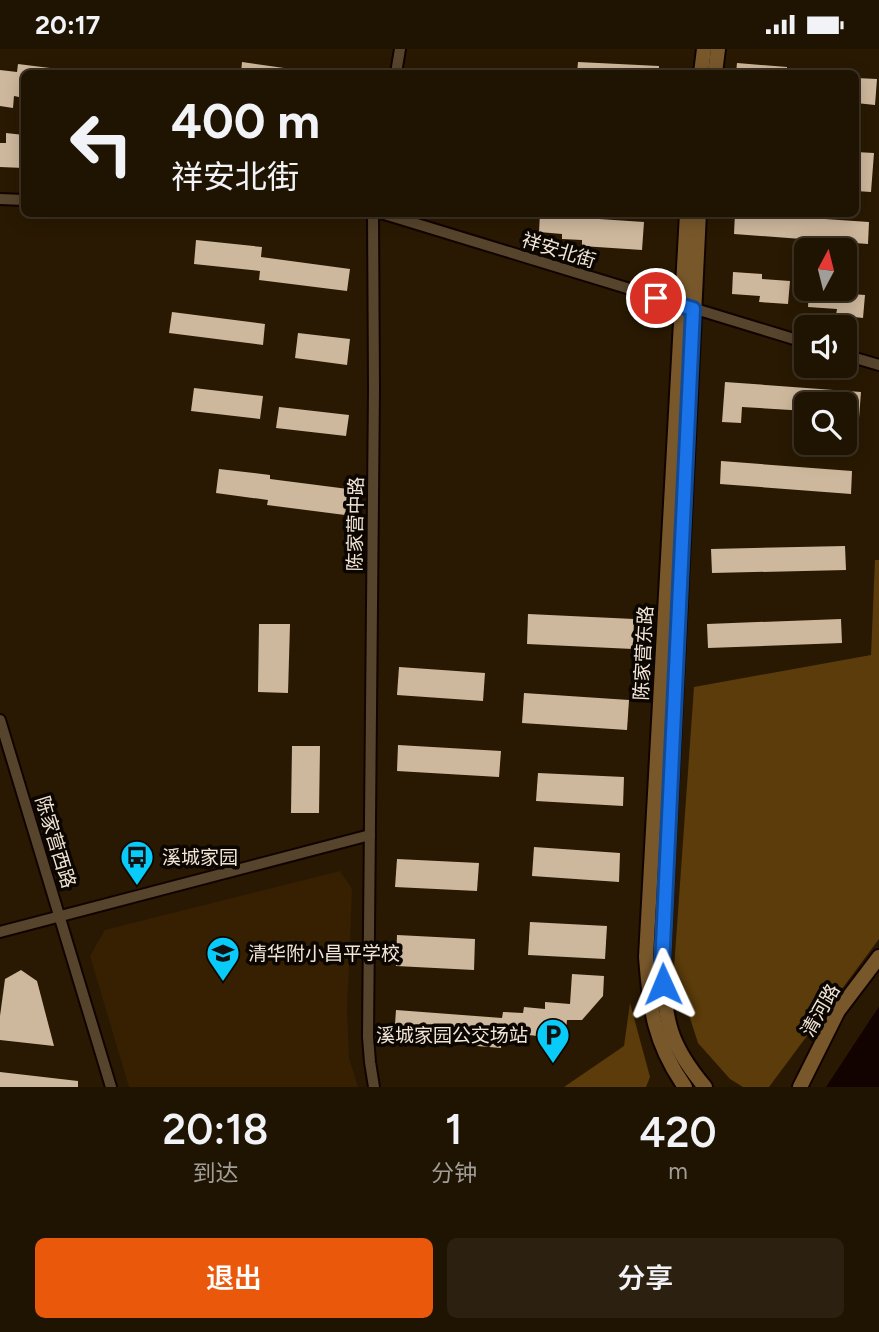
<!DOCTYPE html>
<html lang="zh">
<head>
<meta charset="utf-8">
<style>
	body { margin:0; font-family:Figtree,"Noto Sans SC",sans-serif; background:#2c2011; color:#f1f3f6; height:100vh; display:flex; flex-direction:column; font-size:26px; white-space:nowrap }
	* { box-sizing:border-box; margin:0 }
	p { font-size:23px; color:#a19e99 }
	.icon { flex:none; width:38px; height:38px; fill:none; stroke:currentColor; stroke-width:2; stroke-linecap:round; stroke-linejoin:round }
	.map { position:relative; height:1038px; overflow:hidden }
	.sheet { display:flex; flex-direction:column; background:#1f1302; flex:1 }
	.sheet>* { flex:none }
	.hud { position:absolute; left:21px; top:21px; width:838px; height:147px; border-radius:10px; box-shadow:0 4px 18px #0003,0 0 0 2px #3c3224; background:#1f1302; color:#f1f3f6; overflow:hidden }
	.needle { width:46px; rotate:7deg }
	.buttons { position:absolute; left:794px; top:189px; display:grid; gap:14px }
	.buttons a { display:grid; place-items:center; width:63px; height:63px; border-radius:10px; background:#1f1302; box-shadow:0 4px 18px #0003,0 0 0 2px #3c3224; font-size:35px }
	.pin { position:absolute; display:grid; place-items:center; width:60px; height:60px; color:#fff; margin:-30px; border:4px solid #fff; border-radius:50%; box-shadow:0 2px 7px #0007 }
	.me { position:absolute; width:77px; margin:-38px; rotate:359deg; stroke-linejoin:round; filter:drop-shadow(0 0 5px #0008) }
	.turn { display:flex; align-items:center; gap:24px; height:147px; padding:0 35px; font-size:32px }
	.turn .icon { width:91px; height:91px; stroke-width:2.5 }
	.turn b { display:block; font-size:49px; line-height:60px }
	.eta { display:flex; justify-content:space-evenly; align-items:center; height:119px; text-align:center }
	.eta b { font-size:42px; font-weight:600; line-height:49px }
	.button { display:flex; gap:14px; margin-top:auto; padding:14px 35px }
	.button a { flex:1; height:80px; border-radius:10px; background:#ea580c; color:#fff; font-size:28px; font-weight:600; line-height:80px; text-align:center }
	.button a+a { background:#2c2011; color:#f1f3f6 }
	.status { display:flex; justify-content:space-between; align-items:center; height:49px; padding:0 35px; background:#1f1302; direction:ltr }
	.status svg { height:19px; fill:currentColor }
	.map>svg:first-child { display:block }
</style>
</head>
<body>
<div class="status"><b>20:17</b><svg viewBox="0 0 49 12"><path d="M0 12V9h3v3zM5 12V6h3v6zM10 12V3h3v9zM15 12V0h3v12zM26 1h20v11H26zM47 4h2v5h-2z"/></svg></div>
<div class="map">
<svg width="879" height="1038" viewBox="0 0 879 1038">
	<rect width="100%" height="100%" fill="#291902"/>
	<!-- built -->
	<polygon fill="#362001" points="340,822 352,840 347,961 349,1009 358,1038 129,1038 90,907 105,881"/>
	<!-- green -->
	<g fill="#5b3c0a">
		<polygon points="875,511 879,511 879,890 769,1038 743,1038 730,1030 698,994 674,919 694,638 871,606"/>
		<polygon points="630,954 650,1028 646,1038 564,1038 624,997"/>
	</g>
	<!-- water -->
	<polygon fill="#120200" points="879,958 879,1038 826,1038 872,968"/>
	<!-- building -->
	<g fill="#ceb89d">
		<polygon points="242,13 284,19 284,24 241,24"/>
		<polygon points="578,13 659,17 659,24 577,24"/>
		<polygon points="737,14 787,18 787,24 736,24"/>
		<polygon points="18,15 50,19 49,24 24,24 24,49 14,47 13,59 0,57 0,21 17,23"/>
		<polygon points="856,29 877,30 875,56 856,54"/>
		<polygon points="6,84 24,86 24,119 0,118 0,94 6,94"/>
		<polygon points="856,103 874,104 871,143 856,142"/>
		<polygon points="540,164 584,165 584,169 644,173 642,201 582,197 582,191 562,190 562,185 539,183"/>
		<polygon points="735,164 869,173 868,195 734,185"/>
		<polygon points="196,191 262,198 261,208 350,220 347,242 259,231 260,222 194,215"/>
		<polygon points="733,223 762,225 762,230 790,232 788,255 759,253 760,247 732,245"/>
		<polygon points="809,240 840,240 839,244 865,246 863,269 836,266 837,260 808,258"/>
		<polygon points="172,263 265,275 263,296 169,284"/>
		<polygon points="298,284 350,290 347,316 295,309"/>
		<polygon points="725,333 861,343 858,382 845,381 845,355 807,355 807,362 742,358 741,374 722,373"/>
		<polygon points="194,339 263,347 260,370 191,362"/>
		<polygon points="279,358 349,366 346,387 276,379"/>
		<polygon points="721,412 852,422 851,445 720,435"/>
		<polygon points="219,420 270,426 270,430 348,440 345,466 267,456 268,451 216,444"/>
		<polygon points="845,497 846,521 712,524 711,500"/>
		<polygon points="528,565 634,570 633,600 527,595"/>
		<polygon points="841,570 842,594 708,599 707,575"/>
		<polygon points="259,575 290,575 288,644 258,643"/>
		<polygon points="399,618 485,624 483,652 397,646"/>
		<polygon points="524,644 629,651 627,681 522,674"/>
		<polygon points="398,696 501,702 499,728 397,722"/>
		<polygon points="292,697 320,697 319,764 291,764"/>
		<polygon points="538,724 624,728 623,757 536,752"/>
		<polygon points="534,798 620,804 619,833 532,827"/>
		<polygon points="397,810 479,814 477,842 395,838"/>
		<polygon points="530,873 607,877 605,910 528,906"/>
		<polygon points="397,886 475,890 474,921 396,917"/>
		<polygon points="21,921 37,932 54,997 0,991 0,967 5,930"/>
		<polygon points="572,925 604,927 603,947 582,971 567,971 566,981 539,979 538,987 518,985 517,994 501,993 501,999 394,990 396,961 502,969 503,963 523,964 524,958 545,960 545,953 570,955"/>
		<polygon points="0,1023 78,1032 78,1038 0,1038"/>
	</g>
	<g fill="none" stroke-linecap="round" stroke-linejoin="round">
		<defs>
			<g id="street">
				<polyline points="396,24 400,0"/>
				<polyline points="0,150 24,151"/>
				<polyline points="373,164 374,339 368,988 370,1013 374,1038"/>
				<polyline points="381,164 807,294"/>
				<polyline points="845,306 879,316"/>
				<polyline points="0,671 111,1038"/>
				<polyline points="0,883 370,786"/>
			</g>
			<g id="secondary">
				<polyline points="701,24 704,0"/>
				<polyline points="715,24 718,0"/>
				<path d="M699,164L662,917C666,973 668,994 705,1038"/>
				<path d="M685,1038C654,994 650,960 646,908L687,164"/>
				<polyline points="800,1038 838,962 879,908"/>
			</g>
		</defs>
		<!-- street casing -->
		<use href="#street" stroke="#110400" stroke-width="14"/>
		<!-- secondary casing -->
		<use href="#secondary" stroke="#110400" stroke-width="18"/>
		<!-- street -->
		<use href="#street" stroke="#57442c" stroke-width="10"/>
		<!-- secondary -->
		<use href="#secondary" stroke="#78582b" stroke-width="14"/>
	</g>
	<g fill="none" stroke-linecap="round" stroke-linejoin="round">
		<defs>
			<polyline id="route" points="656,249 693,260 662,917 663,935"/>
		</defs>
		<!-- route casing -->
		<use href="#route" stroke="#114b97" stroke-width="18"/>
		<!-- route -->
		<use href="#route" stroke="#1a73e8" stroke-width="12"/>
	</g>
	<!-- icons -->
	<defs>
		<symbol id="bus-pin" viewBox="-11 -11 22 30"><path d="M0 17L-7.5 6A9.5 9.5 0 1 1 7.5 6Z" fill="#08cbf9" stroke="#0c0601"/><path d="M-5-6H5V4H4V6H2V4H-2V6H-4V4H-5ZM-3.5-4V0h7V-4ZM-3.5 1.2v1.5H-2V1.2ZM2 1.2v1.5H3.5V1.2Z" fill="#111"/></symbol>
		<symbol id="school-pin" viewBox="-11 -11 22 30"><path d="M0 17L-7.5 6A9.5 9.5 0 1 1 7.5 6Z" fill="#08cbf9" stroke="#0c0601"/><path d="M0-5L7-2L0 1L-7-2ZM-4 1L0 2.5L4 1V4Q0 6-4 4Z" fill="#111"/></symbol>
		<symbol id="parking-pin" viewBox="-11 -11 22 30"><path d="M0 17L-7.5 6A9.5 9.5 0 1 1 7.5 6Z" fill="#08cbf9" stroke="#0c0601"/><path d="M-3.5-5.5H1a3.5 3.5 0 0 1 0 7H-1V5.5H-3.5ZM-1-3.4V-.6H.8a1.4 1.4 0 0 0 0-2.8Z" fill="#111"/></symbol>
	</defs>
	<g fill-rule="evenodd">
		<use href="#bus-pin" x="118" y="789" width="38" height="52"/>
		<use href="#school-pin" x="204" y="885" width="38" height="52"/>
		<use href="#parking-pin" x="534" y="967" width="38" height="52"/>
	</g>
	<g text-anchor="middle" stroke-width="7" stroke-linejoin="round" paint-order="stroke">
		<!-- street labels -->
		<g font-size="19" fill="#f1e5d7" stroke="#0c0601">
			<text transform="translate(559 201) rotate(17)" y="7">祥安北街</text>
			<text transform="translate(355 475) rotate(-89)" y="7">陈家营中路</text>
			<text transform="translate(643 604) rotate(-87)" y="7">陈家营东路</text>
			<text transform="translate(56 793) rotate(73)" y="7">陈家营西路</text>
			<text transform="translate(820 961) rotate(-60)" y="7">清河路</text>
		</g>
		<!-- poi labels -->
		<g font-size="19" fill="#f1e5d7" stroke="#0c0601" text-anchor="start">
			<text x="162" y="815">溪城家园</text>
			<text x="248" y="911">清华附小昌平学校</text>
			<text x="528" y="993" text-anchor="end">溪城家园公交场站</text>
		</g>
	</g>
</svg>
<div class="buttons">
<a><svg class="needle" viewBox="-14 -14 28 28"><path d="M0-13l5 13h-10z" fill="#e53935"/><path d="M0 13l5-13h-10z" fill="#a19e99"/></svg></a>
<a><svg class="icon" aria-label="sound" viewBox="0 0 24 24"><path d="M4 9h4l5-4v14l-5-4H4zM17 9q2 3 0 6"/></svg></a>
<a><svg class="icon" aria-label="search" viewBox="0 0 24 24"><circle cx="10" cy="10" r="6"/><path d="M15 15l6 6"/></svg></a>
</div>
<div class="pin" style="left:656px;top:249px;background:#d93025"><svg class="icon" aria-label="arrive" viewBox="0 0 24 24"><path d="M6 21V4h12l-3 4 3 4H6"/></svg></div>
<svg class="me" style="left:663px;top:935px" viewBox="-20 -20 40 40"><path d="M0-17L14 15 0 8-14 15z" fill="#1a73e8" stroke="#fff" stroke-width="4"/></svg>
<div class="hud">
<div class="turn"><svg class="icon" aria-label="left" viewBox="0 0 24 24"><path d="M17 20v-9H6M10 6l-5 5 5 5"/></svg><div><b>400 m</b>祥安北街</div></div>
</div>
</div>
<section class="sheet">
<div class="eta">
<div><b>20:18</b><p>到达</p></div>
<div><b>1</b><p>分钟</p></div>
<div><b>420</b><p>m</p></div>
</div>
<div class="button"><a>退出</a><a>分享</a></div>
</section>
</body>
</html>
